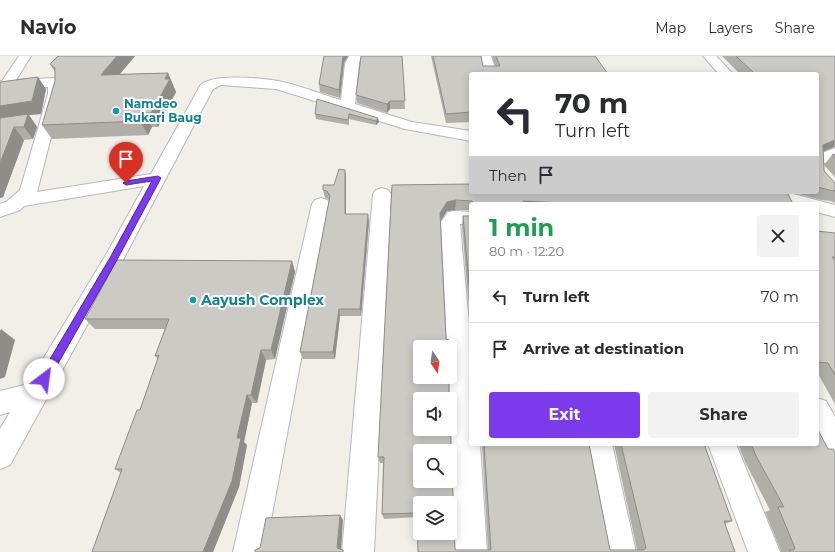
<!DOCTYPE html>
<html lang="en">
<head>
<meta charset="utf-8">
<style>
	body { margin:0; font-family:Montserrat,sans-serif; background:#f2f2f3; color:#2b2b33; height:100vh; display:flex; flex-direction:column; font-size:15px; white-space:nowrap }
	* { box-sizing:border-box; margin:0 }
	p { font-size:13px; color:#7c7c81 }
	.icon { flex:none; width:22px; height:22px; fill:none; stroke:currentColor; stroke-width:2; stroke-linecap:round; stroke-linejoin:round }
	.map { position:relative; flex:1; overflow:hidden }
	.panel { position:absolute; left:469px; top:146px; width:350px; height:244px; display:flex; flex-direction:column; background:#fff; border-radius:4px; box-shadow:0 2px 10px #0003 }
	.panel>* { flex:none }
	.banner { position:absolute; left:469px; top:16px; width:350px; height:122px; border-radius:4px; box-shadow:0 2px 10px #0003; background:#fff; color:#2b2b33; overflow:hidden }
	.needle { width:26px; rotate:167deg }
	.fabs { position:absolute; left:413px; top:284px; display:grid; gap:8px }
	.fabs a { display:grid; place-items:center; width:44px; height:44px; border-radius:4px; background:#fff; box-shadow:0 2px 10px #0003; font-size:20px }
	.pin { position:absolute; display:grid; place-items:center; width:34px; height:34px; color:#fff; margin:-41px -17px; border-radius:50% 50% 50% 0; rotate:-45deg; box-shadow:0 0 4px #0007 }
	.pin .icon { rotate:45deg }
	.me { position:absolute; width:44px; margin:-22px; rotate:30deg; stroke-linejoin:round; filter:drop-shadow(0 0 3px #0008) }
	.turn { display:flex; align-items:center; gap:14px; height:84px; padding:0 20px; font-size:18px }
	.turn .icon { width:52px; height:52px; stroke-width:2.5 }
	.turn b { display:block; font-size:28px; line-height:34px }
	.then { display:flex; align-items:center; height:38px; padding:0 20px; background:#0003; gap:8px; font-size:15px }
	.round { display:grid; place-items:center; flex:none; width:42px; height:42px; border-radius:4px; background:#f2f2f3 }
	.headline { display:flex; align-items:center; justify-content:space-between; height:68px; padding:0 20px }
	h1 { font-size:24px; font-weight:700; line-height:30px; color:#1e9e55 }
	.action { display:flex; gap:8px; margin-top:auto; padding:8px 20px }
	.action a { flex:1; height:46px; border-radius:4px; background:#7c3aed; color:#fff; font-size:16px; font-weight:700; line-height:46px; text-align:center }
	.action a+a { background:#f2f2f3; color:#2b2b33 }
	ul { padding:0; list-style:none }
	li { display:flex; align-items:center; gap:12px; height:52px; padding:0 20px; border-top:1px solid #e1e1e2 }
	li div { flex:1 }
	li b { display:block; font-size:15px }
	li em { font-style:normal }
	header { display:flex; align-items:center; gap:24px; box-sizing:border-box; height:56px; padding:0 20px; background:#fff; border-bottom:1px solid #e1e1e2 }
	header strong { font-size:19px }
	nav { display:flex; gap:22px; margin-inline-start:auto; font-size:14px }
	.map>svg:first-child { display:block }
</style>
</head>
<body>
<header>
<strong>Navio</strong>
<nav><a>Map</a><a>Layers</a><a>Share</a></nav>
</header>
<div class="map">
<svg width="835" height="496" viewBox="0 0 835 496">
	<rect width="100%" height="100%" fill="#f1efe8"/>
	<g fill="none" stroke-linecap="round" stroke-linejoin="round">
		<defs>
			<g id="street">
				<path d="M19,0H31L16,24L55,22L60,23L62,26V38L37,136L151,118L200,30C209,17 263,22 278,25C299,29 320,38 341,44L345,8L349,0H361L359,8L355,48L412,66L471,75V85L405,73L276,33L221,29L213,33L124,202L10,409L0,413V373L10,356L0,359V335L28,328L107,197L144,130L24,150L20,154L0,161V148L6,146L20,134L48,38V31L0,33V25H2Z"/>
				<polygon points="479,0 491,0 497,18 483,18"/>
				<polygon points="703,0 716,0 733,18 719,18"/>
				<polygon points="835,92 835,103 817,110 817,99"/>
				<polygon points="382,132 388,134 391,138 374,496 342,496 373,138 376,134"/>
				<polygon points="755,136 786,136 835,149 835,161 817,156 817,148 787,148 758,140"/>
				<polygon points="321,142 327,144 330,148 265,496 233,496 312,148 315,144"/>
				<polygon points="455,155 471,156 471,168 460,168 471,290 471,388 480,388 487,496 455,496 449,321 450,291 447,291 441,166 448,156"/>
				<polygon points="817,342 826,345 835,361 835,401 825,397 817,381"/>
				<polygon points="584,388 612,388 636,496 604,496"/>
				<polygon points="708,388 736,388 780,496 748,496"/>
			</g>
		</defs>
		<!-- street casing -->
		<use href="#street" stroke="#b5b8bc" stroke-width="2"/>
		<!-- street -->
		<use href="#street" fill="#fff" fill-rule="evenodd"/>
	</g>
	<!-- wall -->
	<g fill="#afaea9">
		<polygon points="58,0 135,0 120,18 168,17 176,36 158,71 152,71 148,79 52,83 42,69 55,25 55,16 50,8"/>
		<polygon points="402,0 405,53 390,53 387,57 357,47 356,39"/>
		<polygon points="431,0 481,0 483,10 495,10 492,0 595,0 471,18 471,66 446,67"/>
		<polygon points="722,0 835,0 835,91 834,91 823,95 824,115 835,135 835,147 831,145 821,144 792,136 817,136 817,18 740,18"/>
		<polygon points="344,7 340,42 320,36 319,28"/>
		<polygon points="0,26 46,33 41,58 29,59 37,71 33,83 24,84 3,141 0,142"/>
		<polygon points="317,43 378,62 379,66 376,69 349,63 349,69 316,63 315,58"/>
		<polygon points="471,85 471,136 793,148 471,148 471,154 455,154 447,155 440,165 420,291 455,493 456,494 488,494 482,388 589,388 610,494 637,494 614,388 704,388 732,465 725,468 735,496 418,496 417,461 384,463 382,458 383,407 380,407 378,401 392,129 469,128"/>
		<polygon points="835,98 835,121 824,109 832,99"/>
		<polygon points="345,114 346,121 346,158 368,158 369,166 361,260 340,260 335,303 303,303 300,296 329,145 328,143 325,142 323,134 334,129"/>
		<polygon points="463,160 471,160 471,273 462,170"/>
		<polygon points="817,175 835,177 835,348 817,316"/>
		<polygon points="292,205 295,216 275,303 266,304 257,347 252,347 244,386 247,389 239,431 213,496 92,496 121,417 115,413 140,354 158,303 155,300 165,273 95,273 85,263"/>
		<polygon points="738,388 817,388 835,496 781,496 781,495 765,456 770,454 745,406"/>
	</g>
	<!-- shaded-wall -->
	<g fill="#8f8d8a">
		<polygon points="117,0 135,0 108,32 101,19"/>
		<polygon points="343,0 348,0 344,7 340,42 339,34"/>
		<polygon points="168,17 176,36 158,71 151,57 165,23"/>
		<polygon points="38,21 46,33 41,58 29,59 37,71 33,83 24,71 0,63 0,50"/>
		<polygon points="390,45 390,53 387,57 387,48"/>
		<polygon points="145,57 152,71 148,79 140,65"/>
		<polygon points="378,62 379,66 376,69 376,65"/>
		<polygon points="14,71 24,84 3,141 0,142 0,107"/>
		<polygon points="835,84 834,91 817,98 823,89"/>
		<polygon points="345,114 346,121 346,166 345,158"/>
		<polygon points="456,144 455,154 447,155 440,166 440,157 447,146"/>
		<polygon points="368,158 369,166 361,260 360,253"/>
		<polygon points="292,205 295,216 275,303 271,294"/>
		<polygon points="339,253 340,260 335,303 333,296"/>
		<polygon points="1,273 15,284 5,321 0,323 0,275"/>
		<polygon points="261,294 266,304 257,347 251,339"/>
		<polygon points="247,339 252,347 244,386 247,389 239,431 213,496 203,496 237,382"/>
		<polygon points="340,459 343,464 341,496 337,492"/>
	</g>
	<!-- building -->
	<g fill="#cccac5" stroke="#8f8d8a" fill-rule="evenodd">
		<polygon points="58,0 117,0 101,19 168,17 165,23 170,23 151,57 145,57 140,65 42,69 55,25 55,12 50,8"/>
		<polygon points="324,0 343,0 339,34 319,28"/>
		<polygon points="361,0 402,0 405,45 390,45 387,48 356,39"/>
		<polygon points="433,0 481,0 483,10 500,10 496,0 595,0 608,18 471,18 471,56 446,58"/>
		<polygon points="736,0 835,0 835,84 823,89 824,115 835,127 835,135 829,134 817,131 817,18 755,18"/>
		<polygon points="38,21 32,45 0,50 0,26"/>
		<polygon points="317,43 378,62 376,65 349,58 348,64 315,58"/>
		<polygon points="28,58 24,71 14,71 0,107 0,62"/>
		<path d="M471,96V136H780L788,138L793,148H563V147L523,145L524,148H474V147L472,145L456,144L447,146L440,157L446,283L449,284V291H420V321H449V343H420V373H450V359L455,493L456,494H491L484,388H589L610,494H644L646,492L621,388H704L732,465H724L735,496H418L417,457L382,458L384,401H378L392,129L470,128ZM420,395H450V425H420ZM420,447H450V477H420Z"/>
		<polygon points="835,98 835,102 832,99"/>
		<polygon points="339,113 345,114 345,158 368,158 360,253 339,253 333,296 300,296 330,140 327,135 323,134 323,129 334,129"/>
		<polygon points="463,160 471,160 471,249"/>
		<polygon points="817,175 835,177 835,201 832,201 835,205 835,319 828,307 817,306"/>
		<polygon points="117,204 292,205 271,294 261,294 251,339 247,339 237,382 241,382 232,425 203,496 92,496 122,413 115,413 137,354 140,354 159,299 155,300 169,263 85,263"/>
		<polygon points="817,372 828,393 833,393 835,396 835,496 790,496 789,494 794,494 795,492 778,451 784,451 756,400 751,388 817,388"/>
		<polygon points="340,459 337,492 343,494 343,496 255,496 255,494 260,492 266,462"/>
	</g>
	<!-- route -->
	<polygon fill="#7c3aed" stroke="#51269a" points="158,120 161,122 118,202 47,327 44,328 40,327 39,323 40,320 111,200 152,125 126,129 123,127 126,125"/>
	<!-- markers -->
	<g fill="#0f9aa8" stroke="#fff" stroke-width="1.5">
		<circle cx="116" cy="55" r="4"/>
		<circle cx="193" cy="244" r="4"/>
	</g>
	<g text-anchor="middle" stroke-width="4" stroke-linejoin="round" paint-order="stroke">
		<!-- far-culture labels -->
		<g font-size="12" font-weight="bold" fill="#0d838f" stroke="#fff" text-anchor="start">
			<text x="124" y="52">Namdeo<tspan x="124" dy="14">Rukari Baug</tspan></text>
		</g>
		<!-- culture labels -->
		<g font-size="14" font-weight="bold" fill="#0d838f" stroke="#fff" text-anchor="start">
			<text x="201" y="249">Aayush Complex</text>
		</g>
	</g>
</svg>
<div class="fabs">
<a><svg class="needle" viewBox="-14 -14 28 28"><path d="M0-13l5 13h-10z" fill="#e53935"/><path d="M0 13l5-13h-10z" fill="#7c7c81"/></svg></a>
<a><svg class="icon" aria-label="sound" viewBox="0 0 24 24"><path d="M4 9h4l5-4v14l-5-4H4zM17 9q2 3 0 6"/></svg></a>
<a><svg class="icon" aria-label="search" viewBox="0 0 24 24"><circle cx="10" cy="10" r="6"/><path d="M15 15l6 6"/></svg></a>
<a><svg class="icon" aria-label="layers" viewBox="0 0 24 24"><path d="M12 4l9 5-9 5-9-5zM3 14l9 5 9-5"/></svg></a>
</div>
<div class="pin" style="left:126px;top:127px;background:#d93025"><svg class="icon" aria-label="arrive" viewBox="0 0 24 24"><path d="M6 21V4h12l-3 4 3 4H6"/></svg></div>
<svg class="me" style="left:44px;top:323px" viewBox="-20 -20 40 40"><circle r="19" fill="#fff"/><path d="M0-13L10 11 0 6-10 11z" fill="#7c3aed"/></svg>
<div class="banner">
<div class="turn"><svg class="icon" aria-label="left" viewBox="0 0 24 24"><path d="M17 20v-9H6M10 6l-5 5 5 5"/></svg><div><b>70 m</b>Turn left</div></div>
<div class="then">Then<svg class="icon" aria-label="arrive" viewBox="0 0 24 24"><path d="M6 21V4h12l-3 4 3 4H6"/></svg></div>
</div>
<section class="panel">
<div class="headline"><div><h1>1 min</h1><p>80 m · 12:20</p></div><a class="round"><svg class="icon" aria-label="close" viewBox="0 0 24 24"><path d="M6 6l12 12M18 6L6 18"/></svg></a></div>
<ul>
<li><svg class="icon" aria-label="left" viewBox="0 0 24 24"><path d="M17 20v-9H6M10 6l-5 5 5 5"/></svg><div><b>Turn left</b></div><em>70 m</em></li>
<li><svg class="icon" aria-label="arrive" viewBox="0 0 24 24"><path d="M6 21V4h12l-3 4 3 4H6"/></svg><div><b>Arrive at destination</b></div><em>10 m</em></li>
</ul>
<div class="action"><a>Exit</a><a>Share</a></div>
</section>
</div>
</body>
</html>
